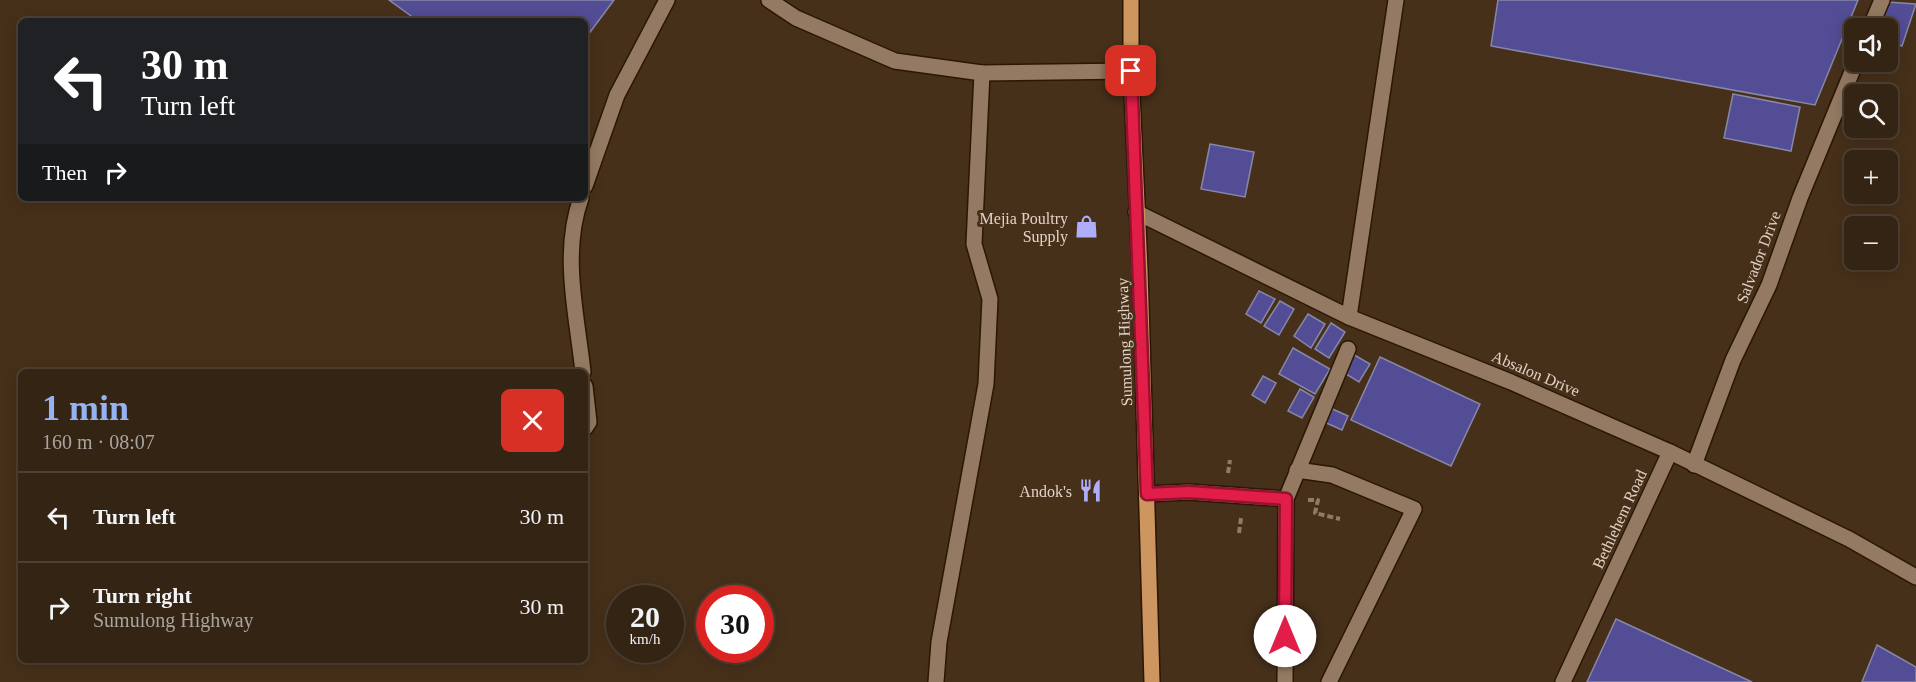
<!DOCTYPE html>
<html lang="en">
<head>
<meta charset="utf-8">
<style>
	body { margin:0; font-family:"Times New Roman",serif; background:#3c2c1d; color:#f1f3f6; height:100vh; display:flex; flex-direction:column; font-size:22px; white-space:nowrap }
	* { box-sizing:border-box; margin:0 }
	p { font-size:20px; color:#a9a4a0 }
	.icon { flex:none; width:33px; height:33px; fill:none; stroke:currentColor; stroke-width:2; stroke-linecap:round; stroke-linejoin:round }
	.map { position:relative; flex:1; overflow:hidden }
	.side { position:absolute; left:18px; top:369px; width:570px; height:294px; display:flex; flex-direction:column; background:#342414; border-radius:9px; box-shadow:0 3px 15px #0003,0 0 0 2px #4e4134 }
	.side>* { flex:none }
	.top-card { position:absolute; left:18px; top:18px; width:570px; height:183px; border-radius:9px; box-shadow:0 3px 15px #0003,0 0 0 2px #4e4134; background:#202124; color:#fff; overflow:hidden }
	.tools { position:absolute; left:1844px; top:18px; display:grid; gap:12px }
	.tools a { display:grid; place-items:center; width:54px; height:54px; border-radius:9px; background:#342414; box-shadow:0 3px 15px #0003,0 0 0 2px #4e4134; font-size:30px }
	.speed { position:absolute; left:606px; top:585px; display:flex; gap:12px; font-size:30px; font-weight:700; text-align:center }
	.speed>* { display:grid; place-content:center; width:78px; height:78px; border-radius:50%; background:#342414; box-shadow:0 3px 15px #0003,0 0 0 2px #4e4134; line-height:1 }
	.speed small { font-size:15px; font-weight:400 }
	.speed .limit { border:9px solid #d22; background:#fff; color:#111 }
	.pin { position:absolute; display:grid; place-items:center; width:51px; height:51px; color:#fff; margin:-26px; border-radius:12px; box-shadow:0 3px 9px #0006 }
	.me { position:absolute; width:66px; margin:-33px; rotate:0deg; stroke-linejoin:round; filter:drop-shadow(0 0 4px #0008) }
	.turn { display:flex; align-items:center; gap:21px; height:126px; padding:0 24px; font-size:27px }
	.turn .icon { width:78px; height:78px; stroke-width:2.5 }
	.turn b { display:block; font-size:42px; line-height:51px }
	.then { display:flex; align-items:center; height:57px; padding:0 24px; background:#0003; gap:12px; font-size:22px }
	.round { display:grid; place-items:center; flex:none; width:63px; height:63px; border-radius:9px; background:#3c2c1d }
	.summary { display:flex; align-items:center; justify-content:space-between; height:102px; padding:0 24px }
	h1 { font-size:36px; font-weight:800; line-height:45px; color:#95b2f1 }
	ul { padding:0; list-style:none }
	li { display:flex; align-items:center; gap:18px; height:90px; padding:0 24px; border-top:2px solid #4e4134 }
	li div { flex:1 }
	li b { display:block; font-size:22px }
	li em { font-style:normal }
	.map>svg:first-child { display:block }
</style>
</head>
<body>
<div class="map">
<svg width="1916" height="682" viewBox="0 0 1916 682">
	<rect width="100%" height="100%" fill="#46301a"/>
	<!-- building -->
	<g fill="#524d95" stroke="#8787a7" stroke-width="1.5">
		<polygon points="389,0 614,0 585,39 585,21 418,21"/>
		<polygon points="1498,0 1858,0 1815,105 1491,46"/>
		<polygon points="1887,2 1916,4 1902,46 1887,41 1887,28 1876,28"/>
		<polygon points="1733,94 1800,107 1791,151 1724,138"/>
		<polygon points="1210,144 1254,152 1245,197 1201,189"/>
		<polygon points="1259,291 1275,299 1261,323 1246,314"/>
		<polygon points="1280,301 1294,309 1279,335 1264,326"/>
		<polygon points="1308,314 1325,324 1311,348 1294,336"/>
		<polygon points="1331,323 1345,332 1329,358 1315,349"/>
		<polygon points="1293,348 1330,369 1315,394 1279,374"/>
		<polygon points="1351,353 1370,364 1359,382 1341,371"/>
		<polygon points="1380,357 1480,404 1451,466 1351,420"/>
		<polygon points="1263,376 1276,383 1265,403 1252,395"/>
		<polygon points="1300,389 1314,397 1302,418 1288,411"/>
		<polygon points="1328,407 1348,416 1342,430 1322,421"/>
		<polygon points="1616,619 1752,682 1587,682"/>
		<polygon points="1877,645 1916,667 1916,682 1862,682"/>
	</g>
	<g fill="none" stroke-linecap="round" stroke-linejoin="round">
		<defs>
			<polyline id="lane" points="1563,682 1670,452"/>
			<g id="street">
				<polyline points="769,0 796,18 895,61 982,73 1131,71"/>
				<polyline points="1870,28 1882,0"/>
				<polyline points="585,186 617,95 667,0"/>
				<path d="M581,198C561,254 577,315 583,372"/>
				<polyline points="1136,212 1349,317 1511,382 1670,452 1849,539 1916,577"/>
				<polyline points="1349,317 1396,0"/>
				<polyline points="585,386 589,422 585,428"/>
				<polyline points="1694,465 1733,360 1769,285 1800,198 1856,62"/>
				<polyline points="1297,470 1332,475 1414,509 1329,682"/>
				<polyline points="1147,494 1189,492 1286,499"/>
				<polyline points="936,682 939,642 986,384 990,299 974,244 982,73"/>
				<polyline points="1285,682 1286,499 1348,349"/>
			</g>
			<polyline id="primary" points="1131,0 1131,71 1140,270 1152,682"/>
		</defs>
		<!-- lane casing -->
		<use href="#lane" stroke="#2b1702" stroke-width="18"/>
		<!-- street casing -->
		<use href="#street" stroke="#2b1702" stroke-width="18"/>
		<!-- primary casing -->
		<use href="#primary" stroke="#2b1702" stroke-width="18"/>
		<!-- path -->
		<g stroke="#8e7b6a" stroke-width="4" stroke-dasharray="6 3" stroke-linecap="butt">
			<polyline points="1228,473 1230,460"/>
			<polyline points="1308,500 1318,500 1315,513 1340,519"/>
			<polyline points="1239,533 1241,518"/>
		</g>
		<!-- lane -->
		<use href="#lane" stroke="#947a62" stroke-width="15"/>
		<!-- street -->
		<use href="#street" stroke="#947a62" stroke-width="15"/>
		<!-- primary -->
		<use href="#primary" stroke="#cd9660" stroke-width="15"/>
	</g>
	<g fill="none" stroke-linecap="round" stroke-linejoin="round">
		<defs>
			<polyline id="route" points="1131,71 1147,494 1189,492 1286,499 1285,636"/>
		</defs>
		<!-- route casing -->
		<use href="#route" stroke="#92132f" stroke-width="15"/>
		<!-- route -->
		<use href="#route" stroke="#e11d48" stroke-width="10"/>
	</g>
	<!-- icons -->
	<defs>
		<symbol id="shop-bare" viewBox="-9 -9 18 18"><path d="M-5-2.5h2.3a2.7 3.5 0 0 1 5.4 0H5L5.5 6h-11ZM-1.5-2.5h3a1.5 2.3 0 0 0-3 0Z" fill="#afaefa" stroke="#46301a" stroke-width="2.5" paint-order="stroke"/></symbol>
		<symbol id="restaurant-bare" viewBox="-9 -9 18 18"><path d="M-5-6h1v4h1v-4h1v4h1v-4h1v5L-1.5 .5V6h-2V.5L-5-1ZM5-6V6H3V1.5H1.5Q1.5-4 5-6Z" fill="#afaefa" stroke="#46301a" stroke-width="2.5" paint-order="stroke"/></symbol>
	</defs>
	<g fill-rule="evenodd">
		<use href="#shop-bare" x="1070" y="210" width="33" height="33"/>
		<use href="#restaurant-bare" x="1074" y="474" width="33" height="33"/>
	</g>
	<g text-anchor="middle" stroke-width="6" stroke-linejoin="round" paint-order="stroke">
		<!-- poi labels -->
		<g font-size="16" fill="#e1d2c6" stroke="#46301a" text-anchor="end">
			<text x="1068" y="224">Mejia Poultry<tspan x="1068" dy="18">Supply</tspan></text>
			<text x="1072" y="497">Andok's</text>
		</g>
		<!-- street labels -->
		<g font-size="16" fill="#e1d2c6" stroke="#46301a">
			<text transform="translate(1758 257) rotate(-69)" y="6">Salvador Drive</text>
			<text transform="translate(1124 342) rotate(-92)" y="6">Sumulong Highway</text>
			<text transform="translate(1536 373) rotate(23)" y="6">Absalon Drive</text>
			<text transform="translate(1619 519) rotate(-65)" y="6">Bethlehem Road</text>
		</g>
	</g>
</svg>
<div class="tools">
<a><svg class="icon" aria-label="sound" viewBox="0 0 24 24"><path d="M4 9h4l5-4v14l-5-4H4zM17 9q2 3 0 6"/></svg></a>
<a><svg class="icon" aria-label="search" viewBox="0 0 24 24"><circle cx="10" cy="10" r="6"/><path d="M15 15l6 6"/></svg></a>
<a>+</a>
<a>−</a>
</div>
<div class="speed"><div>20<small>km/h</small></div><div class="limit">30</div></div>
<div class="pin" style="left:1131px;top:71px;background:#d93025"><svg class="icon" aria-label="arrive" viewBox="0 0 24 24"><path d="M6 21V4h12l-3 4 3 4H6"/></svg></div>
<svg class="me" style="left:1285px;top:636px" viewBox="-20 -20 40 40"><circle r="19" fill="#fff"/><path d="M0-13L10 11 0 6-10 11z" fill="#e11d48"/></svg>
<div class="top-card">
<div class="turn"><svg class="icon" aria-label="left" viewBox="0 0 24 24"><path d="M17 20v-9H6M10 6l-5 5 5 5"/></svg><div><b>30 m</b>Turn left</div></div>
<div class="then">Then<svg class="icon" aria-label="right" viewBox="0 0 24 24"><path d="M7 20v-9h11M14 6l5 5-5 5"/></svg></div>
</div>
<section class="side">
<div class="summary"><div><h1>1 min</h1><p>160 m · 08:07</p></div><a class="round" style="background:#d93025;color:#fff"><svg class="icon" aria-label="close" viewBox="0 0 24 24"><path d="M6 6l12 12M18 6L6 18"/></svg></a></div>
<ul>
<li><svg class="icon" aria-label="left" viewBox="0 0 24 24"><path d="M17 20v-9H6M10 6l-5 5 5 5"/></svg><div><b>Turn left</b></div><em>30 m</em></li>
<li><svg class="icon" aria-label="right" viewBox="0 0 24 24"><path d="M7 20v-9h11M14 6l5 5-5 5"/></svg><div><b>Turn right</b><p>Sumulong Highway</p></div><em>30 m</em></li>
</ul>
</section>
</div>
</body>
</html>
